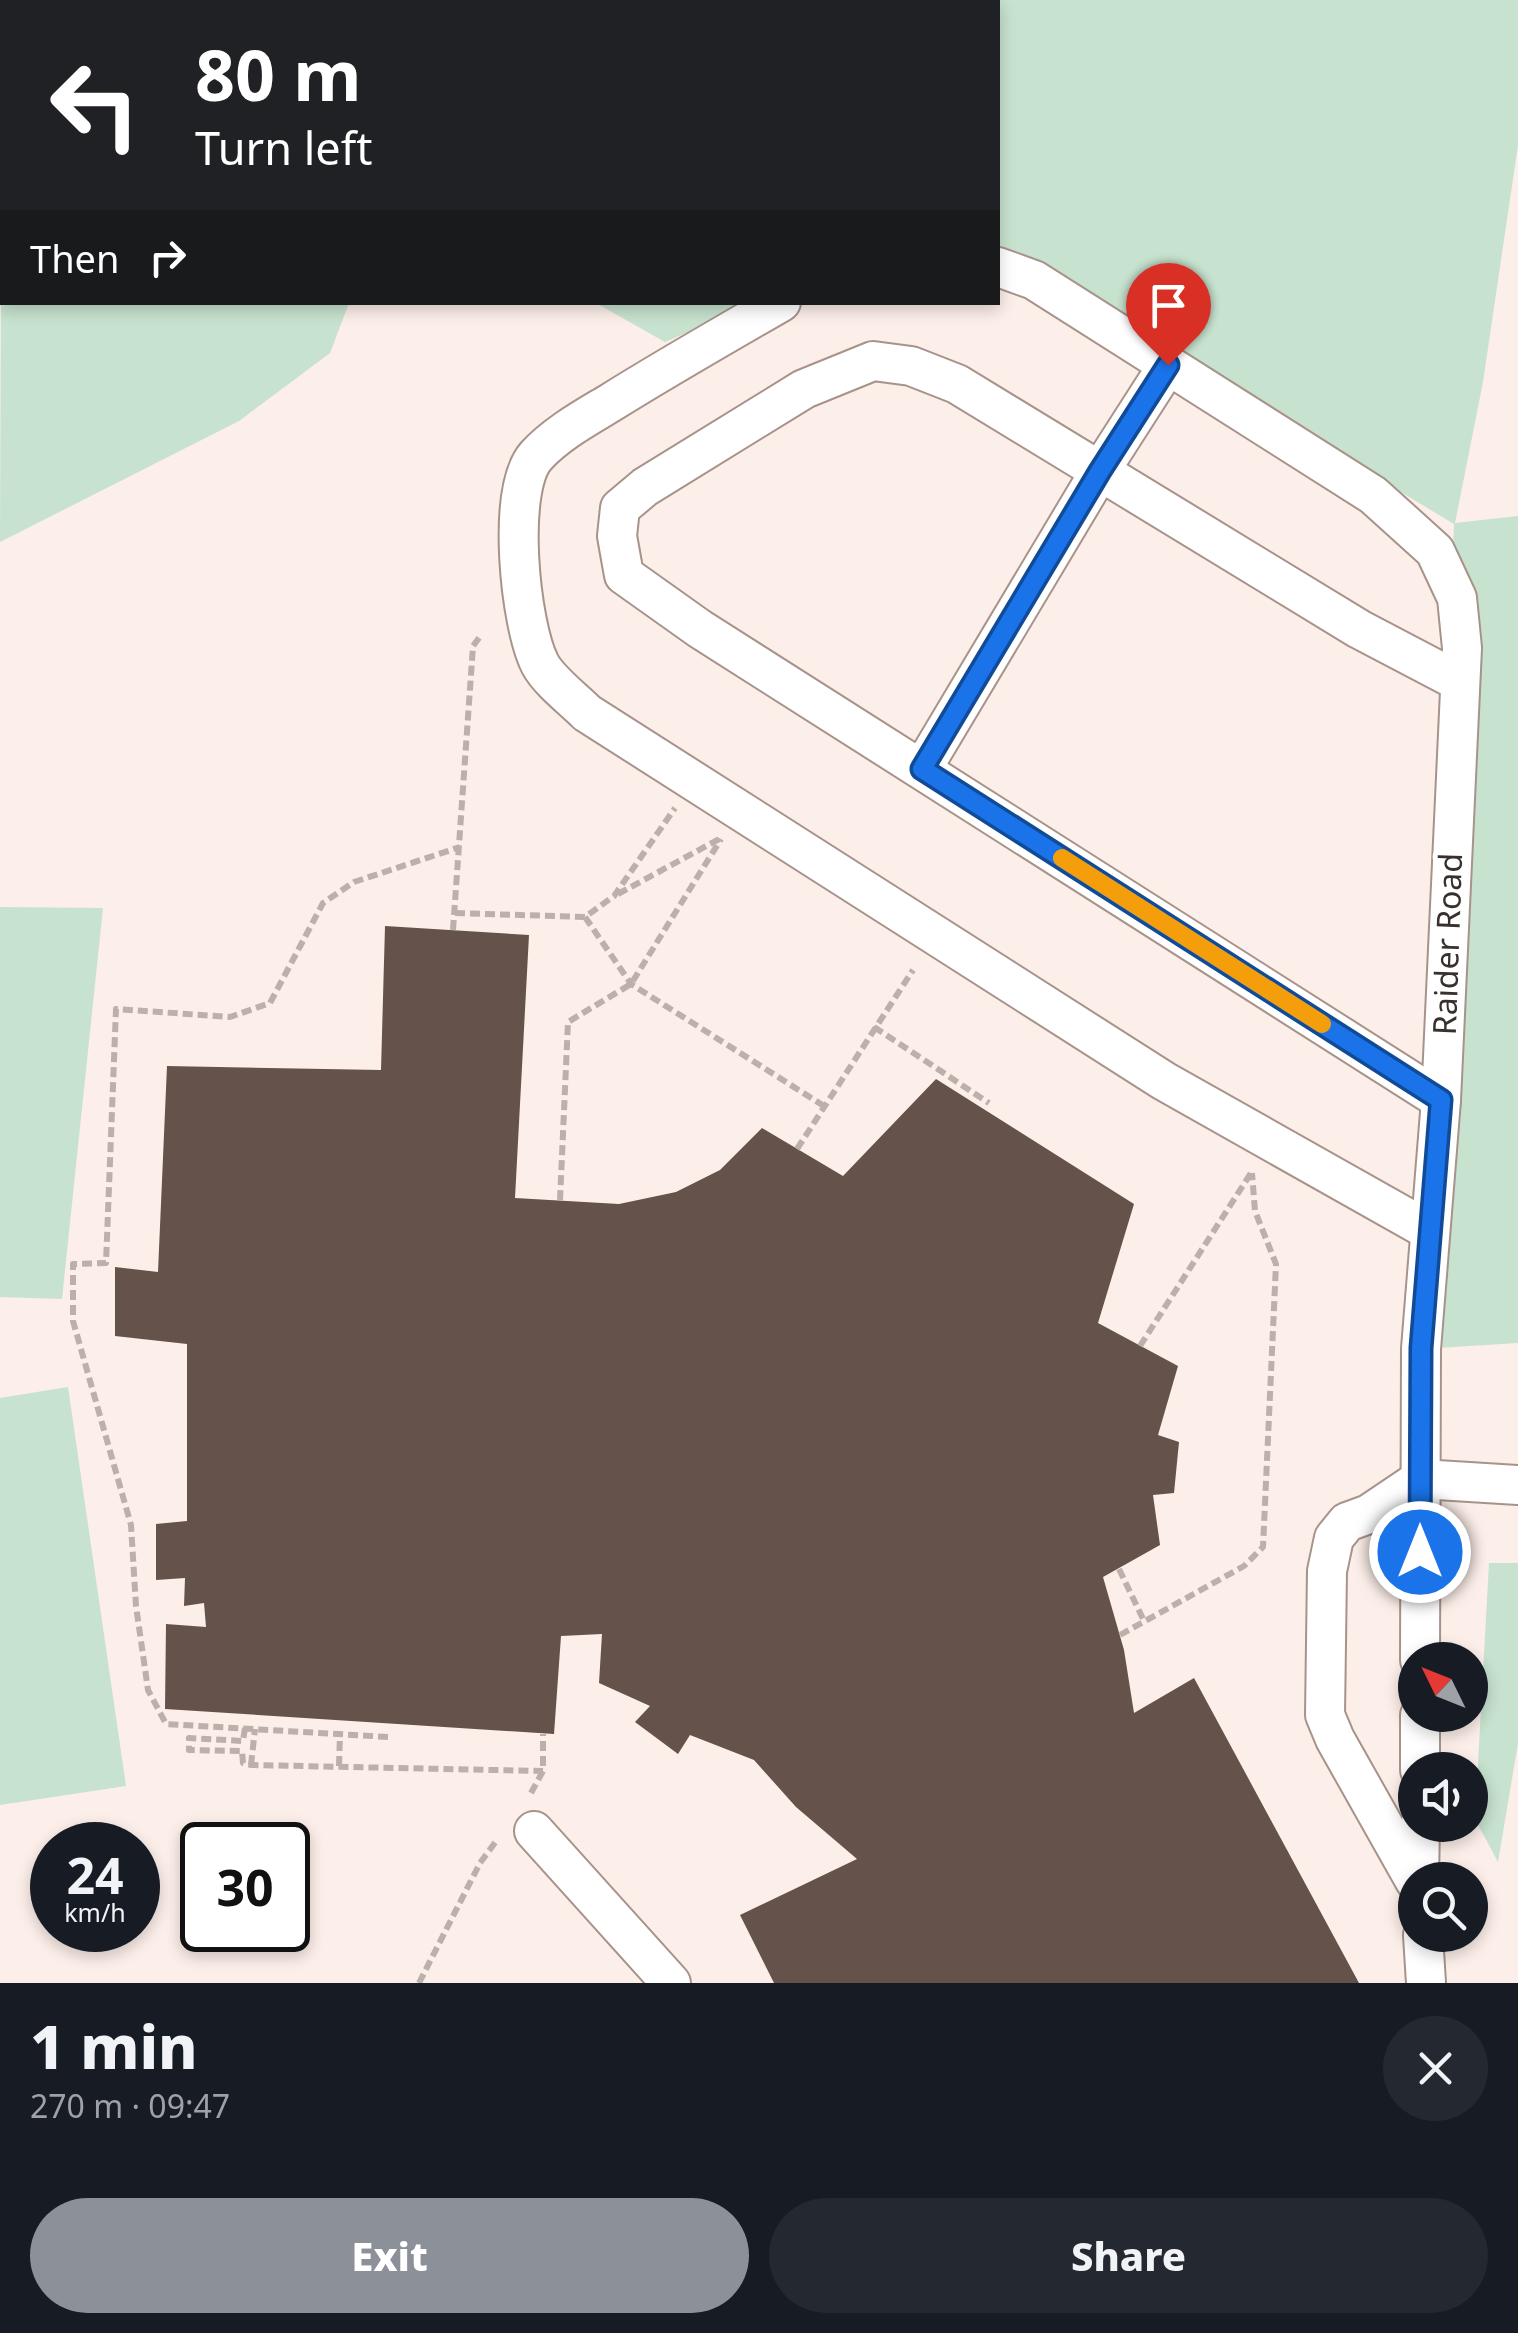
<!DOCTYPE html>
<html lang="en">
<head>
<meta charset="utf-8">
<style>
	body { margin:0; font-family:"Noto Sans",sans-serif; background:#242831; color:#f1f3f6; height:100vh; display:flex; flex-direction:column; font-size:38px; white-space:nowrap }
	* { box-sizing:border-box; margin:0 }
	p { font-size:32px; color:#9ea1a6 }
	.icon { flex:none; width:55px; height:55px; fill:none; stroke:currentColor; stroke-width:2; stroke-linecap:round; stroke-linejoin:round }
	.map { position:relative; height:1983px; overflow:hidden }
	.drawer { display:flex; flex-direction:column; background:#171b24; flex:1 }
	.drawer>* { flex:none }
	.top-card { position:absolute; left:0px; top:0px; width:1000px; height:305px; box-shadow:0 5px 15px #0003; background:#202124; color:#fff; overflow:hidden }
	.needle { width:65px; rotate:313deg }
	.tools { position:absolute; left:1398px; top:1642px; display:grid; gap:20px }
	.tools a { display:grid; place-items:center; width:90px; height:90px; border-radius:50%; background:#171b24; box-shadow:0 5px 15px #0003; font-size:50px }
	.speed { position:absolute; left:30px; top:1822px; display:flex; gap:20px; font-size:50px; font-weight:700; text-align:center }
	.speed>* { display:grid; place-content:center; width:130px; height:130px; border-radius:50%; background:#171b24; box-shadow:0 5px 15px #0003; line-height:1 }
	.speed small { font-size:25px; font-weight:400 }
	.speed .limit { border:5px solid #111; border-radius:15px; background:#fff; color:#111 }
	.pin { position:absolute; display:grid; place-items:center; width:85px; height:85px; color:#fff; margin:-102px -42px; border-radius:50% 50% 50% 0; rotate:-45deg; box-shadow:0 0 10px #0007 }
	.pin .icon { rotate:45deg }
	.me { position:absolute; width:110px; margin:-55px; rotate:0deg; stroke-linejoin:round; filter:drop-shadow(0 0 8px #0008) }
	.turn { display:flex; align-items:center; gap:35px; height:210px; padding:0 30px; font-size:45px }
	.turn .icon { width:130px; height:130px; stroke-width:2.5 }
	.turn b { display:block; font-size:70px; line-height:85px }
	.then { display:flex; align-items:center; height:95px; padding:0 30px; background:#0003; gap:20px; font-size:38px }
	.round { display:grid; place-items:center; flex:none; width:105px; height:105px; border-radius:52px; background:#242831 }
	.headline { display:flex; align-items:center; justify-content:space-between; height:170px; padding:0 30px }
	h1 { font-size:60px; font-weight:800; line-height:75px }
	.action { display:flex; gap:20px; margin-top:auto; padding:20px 30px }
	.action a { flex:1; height:115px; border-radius:60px; background:#8c9099; color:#fff; font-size:40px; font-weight:800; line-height:115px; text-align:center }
	.action a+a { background:#242831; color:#f1f3f6 }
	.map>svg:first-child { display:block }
</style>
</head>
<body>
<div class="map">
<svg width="1518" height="1983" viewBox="0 0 1518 1983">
	<rect width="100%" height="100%" fill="#fceee8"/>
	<!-- green -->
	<g fill="#c7e2cf">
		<polygon points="345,0 1518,0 1518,145 1483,382 1455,523 1518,516 1518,1343 1421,1349 1454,524 998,250 998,2"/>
		<polygon points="2,37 2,302 349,303 330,353 239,421 0,542"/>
		<polygon points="596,303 755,303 665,342"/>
		<polygon points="0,907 103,908 62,1299 0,1297"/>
		<polygon points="68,1387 126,1786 0,1805 0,1398"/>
		<polygon points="1489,1563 1518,1563 1518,1743 1498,1862 1475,1819"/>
	</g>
	<!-- building -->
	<polygon fill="#65524a" points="385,926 529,935 515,1198 619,1204 676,1192 720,1170 762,1128 843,1176 936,1079 1134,1204 1098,1323 1178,1366 1158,1435 1179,1442 1174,1493 1153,1495 1160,1545 1103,1577 1124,1650 1134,1713 1194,1678 1359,1983 774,1983 740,1915 857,1859 796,1807 754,1760 690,1735 678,1754 635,1722 650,1706 599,1683 602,1634 561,1636 554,1734 165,1709 166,1624 206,1627 204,1603 184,1606 185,1578 156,1580 156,1524 187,1521 187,1344 115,1336 115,1267 158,1272 167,1066 381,1070"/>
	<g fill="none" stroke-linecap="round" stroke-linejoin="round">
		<defs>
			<g id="minor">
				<polyline points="998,267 1034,280 1373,495 1435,551 1457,598 1462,648 1441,1100 1421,1349 1420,1660"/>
				<path d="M781,302C724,335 666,368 610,403C585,418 556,434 536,456C506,490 520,625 540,664C549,681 573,699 587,713L1164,1081L1430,1231"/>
				<polyline points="922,769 1100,471 1168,365"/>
				<polyline points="1441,1100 700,629 624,575 617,536 620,508 645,487 804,389 873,361 911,366 957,384 1359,629 1460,682"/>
				<polyline points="1421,1479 1518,1485"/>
				<polyline points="1420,1770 1420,1715"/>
				<polyline points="534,1831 671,1983"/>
				<polyline points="1419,1880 1420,1825"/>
				<polyline points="1415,1881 1335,1739 1325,1715 1327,1571 1334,1538 1347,1522 1369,1514 1421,1479"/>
				<polyline points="1423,1935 1426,1983"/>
			</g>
		</defs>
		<!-- minor casing -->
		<use href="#minor" stroke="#a8938a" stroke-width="42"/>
		<!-- path -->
		<g stroke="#bcb0aa" stroke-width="6" stroke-dasharray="10 5" stroke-linecap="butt">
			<polyline points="618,894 721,838"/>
			<polyline points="455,913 585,917 614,896 675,808"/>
			<polyline points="585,917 631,984 824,1106"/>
			<polyline points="453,930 473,646 481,635"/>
			<polyline points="874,1027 989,1103"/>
			<polyline points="797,1149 913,970"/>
			<polyline points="560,1200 568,1022 631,984 721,839"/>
			<polyline points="1140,1346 1251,1173"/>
			<polyline points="1119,1569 1144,1621"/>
			<polyline points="1120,1635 1244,1566 1263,1547 1276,1264 1255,1211 1252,1173"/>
			<polyline points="245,1728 243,1741 189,1738 189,1750 242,1751 243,1763 251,1765 543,1771"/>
			<polyline points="388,1737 166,1724 148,1690 136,1606 131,1525 73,1321 73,1264 106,1263 116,1009 230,1017 270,1003 323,903 354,882 460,847"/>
			<polyline points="251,1765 255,1729"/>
			<polyline points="339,1766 340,1734"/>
			<polyline points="531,1793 543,1771 543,1734"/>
			<polyline points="419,1983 480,1863 497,1840"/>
		</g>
		<!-- minor -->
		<use href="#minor" stroke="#fff" stroke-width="38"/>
	</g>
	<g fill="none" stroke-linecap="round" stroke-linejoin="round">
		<defs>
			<polyline id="route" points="1168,365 1100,471 922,769 1441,1100 1421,1348 1420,1552"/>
		</defs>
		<!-- route casing -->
		<use href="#route" stroke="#114b97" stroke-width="25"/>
		<!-- route -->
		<use href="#route" stroke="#1a73e8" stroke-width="18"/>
		<!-- slow -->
		<polyline stroke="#f59e0b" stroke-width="18" points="1062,858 1322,1024"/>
	</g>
	<g text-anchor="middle" stroke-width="10" stroke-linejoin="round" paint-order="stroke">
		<!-- street labels -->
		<g font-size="32" fill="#38302c" stroke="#fff">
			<text transform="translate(1448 944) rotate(-88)" y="11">Raider Road</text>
		</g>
	</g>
</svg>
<div class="tools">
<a><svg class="needle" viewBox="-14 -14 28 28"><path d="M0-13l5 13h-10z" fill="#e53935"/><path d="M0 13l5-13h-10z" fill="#9ea1a6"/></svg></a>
<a><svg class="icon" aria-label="sound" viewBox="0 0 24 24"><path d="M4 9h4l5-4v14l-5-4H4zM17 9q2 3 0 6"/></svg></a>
<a><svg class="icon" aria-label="search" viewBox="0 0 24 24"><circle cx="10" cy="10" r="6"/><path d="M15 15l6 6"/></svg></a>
</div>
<div class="speed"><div>24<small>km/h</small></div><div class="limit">30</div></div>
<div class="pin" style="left:1168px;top:365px;background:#d93025"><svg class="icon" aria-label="arrive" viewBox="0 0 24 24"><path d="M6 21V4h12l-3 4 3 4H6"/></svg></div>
<svg class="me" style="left:1420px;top:1552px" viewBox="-20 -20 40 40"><circle r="17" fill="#1a73e8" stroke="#fff" stroke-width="3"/><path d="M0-11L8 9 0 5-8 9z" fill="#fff"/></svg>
<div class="top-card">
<div class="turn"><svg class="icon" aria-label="left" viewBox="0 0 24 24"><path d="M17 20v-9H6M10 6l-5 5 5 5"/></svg><div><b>80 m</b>Turn left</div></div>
<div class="then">Then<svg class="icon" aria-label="right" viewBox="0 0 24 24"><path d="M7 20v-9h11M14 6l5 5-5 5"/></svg></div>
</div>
</div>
<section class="drawer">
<div class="headline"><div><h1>1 min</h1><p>270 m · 09:47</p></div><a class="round"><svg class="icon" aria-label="close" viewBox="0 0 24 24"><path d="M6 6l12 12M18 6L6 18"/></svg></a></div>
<div class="action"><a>Exit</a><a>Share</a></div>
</section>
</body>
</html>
